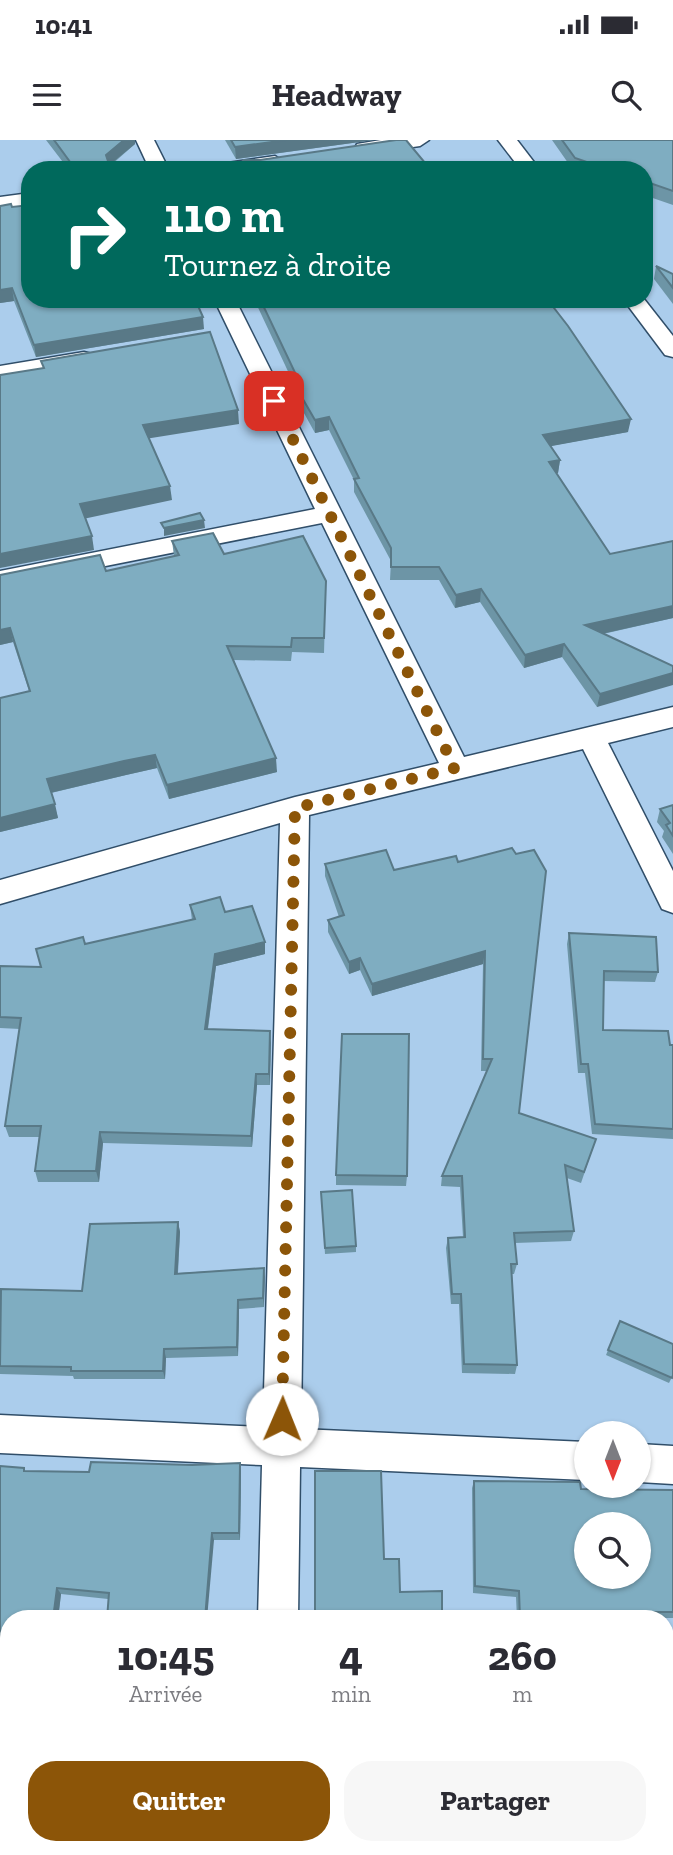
<!DOCTYPE html>
<html lang="fr">
<head>
<meta charset="utf-8">
<style>
	body { margin:0; font-family:"Zilla Slab",serif; background:#f7f7f7; color:#2b2b33; height:100vh; display:flex; flex-direction:column; font-size:26px; white-space:nowrap }
	* { box-sizing:border-box; margin:0 }
	p { font-size:23px; color:#7c7c81 }
	.icon { flex:none; width:38px; height:38px; fill:none; stroke:currentColor; stroke-width:2; stroke-linecap:round; stroke-linejoin:round }
	.map { position:relative; flex:1; overflow:hidden }
	.sheet { position:absolute; left:0px; top:1470px; width:674px; height:245px; display:flex; flex-direction:column; background:#fff; border-radius:28px 28px 0 0; box-shadow:0 2px 5px #0004 }
	.sheet>* { flex:none }
	.hud { position:absolute; left:21px; top:21px; width:632px; height:147px; border-radius:28px; box-shadow:0 2px 5px #0004; background:#00695c; color:#fff; overflow:hidden }
	.needle { width:46px; rotate:180deg }
	.tools { position:absolute; left:574px; top:1281px; display:grid; gap:14px }
	.tools a { display:grid; place-items:center; width:77px; height:77px; border-radius:50%; background:#fff; box-shadow:0 2px 5px #0004; font-size:35px }
	.pin { position:absolute; display:grid; place-items:center; width:60px; height:60px; color:#fff; margin:-30px; border-radius:14px; box-shadow:0 4px 10px #0006 }
	.me { position:absolute; width:77px; margin:-38px; rotate:1deg; stroke-linejoin:round; filter:drop-shadow(0 0 5px #0008) }
	.turn { display:flex; align-items:center; gap:24px; height:147px; padding:0 28px; font-size:32px }
	.turn .icon { width:91px; height:91px; stroke-width:2.5 }
	.turn b { display:block; font-size:49px; line-height:60px }
	.eta { display:flex; justify-content:space-evenly; align-items:center; height:119px; text-align:center }
	.eta b { font-size:42px; font-weight:800; line-height:49px }
	.action { display:flex; gap:14px; margin-top:auto; padding:14px 28px }
	.action a { flex:1; height:80px; border-radius:28px; background:#8c5508; color:#fff; font-size:28px; font-weight:800; line-height:80px; text-align:center }
	.action a+a { background:#f7f7f7; color:#2b2b33 }
	.status { display:flex; justify-content:space-between; align-items:center; height:49px; padding:0 35px; background:#fff; direction:ltr }
	.status svg { height:19px; fill:currentColor }
	header { display:flex; justify-content:space-between; align-items:center; height:91px; padding:0 28px; background:#fff; font-size:32px; font-weight:800 }
	.map>svg:first-child { display:block }
</style>
</head>
<body>
<div class="status"><b>10:41</b><svg viewBox="0 0 49 12"><path d="M0 12V9h3v3zM5 12V6h3v6zM10 12V3h3v9zM15 12V0h3v12zM26 1h20v11H26zM47 4h2v5h-2z"/></svg></div>
<header><svg class="icon" aria-label="menu" viewBox="0 0 24 24"><path d="M4 6h16M4 12h16M4 18h16"/></svg>Headway<svg class="icon" aria-label="search" viewBox="0 0 24 24"><circle cx="10" cy="10" r="6"/><path d="M15 15l6 6"/></svg></header>
<div class="map">
<svg width="673" height="1715" viewBox="0 0 673 1715">
	<rect width="100%" height="100%" fill="#abcdec"/>
	<g fill="none" stroke-linecap="round" stroke-linejoin="round">
		<defs>
			<g id="minor">
				<polygon points="136,0 154,0 169,30 150,30"/>
				<polygon points="381,0 429,0 420,6 364,14 355,8 357,4"/>
				<polygon points="498,0 517,0 540,30 521,30"/>
				<polygon points="275,16 284,22 282,26 261,30 212,30 221,24"/>
				<polygon points="30,53 30,65 0,69 0,57"/>
				<polygon points="214,159 235,159 464,617 673,567 673,587 608,603 673,731 673,773 662,769 583,609 309,675 301,1289 586,1302 586,1340 300,1327 298,1479 258,1479 262,1325 0,1313 0,1275 263,1287 280,683 0,764 0,740 295,657 439,623 322,383 0,447 0,431 315,369"/>
				<polygon points="623,159 644,159 673,196 673,217 665,215"/>
				<polygon points="84,212 92,214 95,219 92,224 0,240 0,226"/>
				<polygon points="639,1304 673,1306 673,1344 639,1342"/>
				<rect x="251" y="1706" width="44" height="9"/>
			</g>
		</defs>
		<!-- minor casing -->
		<use href="#minor" stroke="#304e69" stroke-width="3"/>
		<!-- minor -->
		<use href="#minor" fill="#fff" fill-rule="evenodd"/>
	</g>
	<!-- wall -->
	<g fill="#6d95a6">
		<polygon points="46,0 135,0 135,4 110,26 111,30 69,30"/>
		<polygon points="225,0 374,0 236,19"/>
		<polygon points="552,0 673,0 673,65 644,55 644,30 573,30"/>
		<polygon points="12,67 204,189 36,217 14,161 0,163"/>
		<polygon points="656,126 673,134 673,164 654,139"/>
		<polygon points="254,159 547,159 628,292 550,306 560,320 558,333 556,334 610,414 673,401 673,478 603,494 673,526 597,567 562,517 524,528 480,462 455,468 439,440 390,440 391,421 354,352 354,340 329,290 315,293 294,255 293,242"/>
		<polygon points="172,401 326,441 324,513 292,512 291,521 234,520 277,632 169,659 157,628 126,635 51,653 58,678 0,692 0,558 29,551 13,502 0,505 0,435 106,431 174,416"/>
		<polygon points="673,665 673,714 662,697 664,691 657,682 660,669"/>
		<polygon points="512,708 519,973 596,999 581,1043 567,1038 574,1091 571,1101 515,1103 517,1124 514,1134 512,1134 517,1225 515,1234 462,1233 459,1164 451,1164 446,1108 448,1098 463,1097 460,1047 441,1046 442,1036 487,931 481,931 483,824 372,856 360,830 349,834 328,792 328,780 339,777 325,736 325,724 394,730 458,722"/>
		<polygon points="190,765 225,772 265,802 265,814 216,826 208,889 270,891 270,945 257,945 252,1007 103,1003 99,1042 38,1042 35,1031 39,997 9,997 5,986 20,889 0,888 0,826 41,827 85,804 192,780"/>
		<polygon points="569,793 658,832 655,842 603,841 603,890 673,905 673,999 592,994 585,933 578,933 567,804"/>
		<polygon points="336,1035 407,1036 406,1046 336,1045"/>
		<polygon points="321,1052 356,1106 356,1112 325,1114"/>
		<polygon points="178,1082 180,1092 178,1133 264,1128 264,1167 239,1169 238,1216 166,1218 165,1239 74,1239 73,1236 0,1234 0,1153 82,1151"/>
		<polygon points="620,1181 673,1235 669,1243 606,1215"/>
		<polygon points="240,1323 241,1331 240,1400 214,1400 108,1459 61,1454 58,1479 9,1479 9,1613 0,1612 0,1326 26,1331 89,1332"/>
		<polygon points="315,1331 384,1419 400,1452 442,1479 315,1479"/>
		<polygon points="474,1341 581,1349 673,1350 673,1478 517,1479 516,1457 473,1453 472,1348"/>
		<rect x="665" y="1568" width="8" height="50"/>
	</g>
	<!-- shaded-wall -->
	<g fill="#597987">
		<polygon points="124,0 135,0 135,4 107,27 106,15"/>
		<polygon points="286,0 374,0 236,19 235,7"/>
		<polygon points="12,148 14,161 0,163 0,150"/>
		<polygon points="203,177 204,189 36,217 34,205"/>
		<polygon points="238,270 239,284 145,299 143,285"/>
		<polygon points="329,277 329,290 315,293 315,280"/>
		<polygon points="631,279 628,292 541,308 543,295"/>
		<polygon points="560,320 558,333 547,335 549,322"/>
		<polygon points="170,346 172,360 83,379 80,364"/>
		<polygon points="204,380 205,388 164,396 164,388"/>
		<polygon points="92,396 94,410 0,428 0,414"/>
		<polygon points="481,449 480,462 455,468 456,455"/>
		<polygon points="673,466 673,478 583,498 585,485"/>
		<polygon points="10,488 13,502 0,505 0,490"/>
		<polygon points="564,504 562,517 524,528 525,515"/>
		<polygon points="673,533 673,545 597,567 600,554"/>
		<polygon points="155,615 157,628 126,635 50,653 47,639 124,621"/>
		<polygon points="276,618 277,632 169,659 167,645"/>
		<polygon points="55,664 58,678 0,692 0,678"/>
		<polygon points="265,802 265,814 216,826 206,901 205,889 215,814"/>
		<polygon points="485,811 483,824 372,856 372,844"/>
		<polygon points="360,818 360,830 349,834 349,822"/>
		<polygon points="270,891 271,903 270,945 269,934"/>
		<polygon points="256,934 257,945 252,1007 251,996"/>
		<polygon points="100,992 103,1003 99,1042 96,1031"/>
		<polygon points="178,1082 180,1092 177,1143 175,1134"/>
		<polygon points="264,1128 265,1137 264,1167 263,1158"/>
		<polygon points="238,1160 239,1169 238,1216 237,1207"/>
		<polygon points="164,1209 166,1218 165,1239 163,1231"/>
		<polygon points="240,1323 241,1331 240,1400 239,1393"/>
		<polygon points="212,1393 214,1400 207,1479 205,1479"/>
		<polygon points="57,1448 61,1454 58,1479 53,1479"/>
		<polygon points="24,1706 29,1706 28,1715 23,1715"/>
	</g>
	<!-- building -->
	<g fill="#7fadc1" stroke="#597987" stroke-width="2" fill-rule="evenodd">
		<polygon points="54,0 124,0 106,15 111,30 76,30"/>
		<polygon points="231,0 286,0 235,7"/>
		<polygon points="396,0 406,0 431,30 237,30 235,26 246,24 244,20 260,20"/>
		<polygon points="562,0 673,0 673,51 644,41 644,30 610,30 575,18"/>
		<polygon points="11,64 12,67 30,65 30,159 195,159 203,177 34,205 12,148 0,150 0,66"/>
		<polygon points="656,126 673,134 673,148"/>
		<polygon points="260,159 547,159 568,186 631,279 543,295 560,320 549,322 610,414 673,401 673,466 585,485 673,526 673,533 600,554 564,504 525,515 481,449 456,455 439,427 391,427 391,408 354,339 359,338 329,277 315,280 293,242 299,241"/>
		<polygon points="210,192 238,270 143,285 170,346 80,364 92,396 0,414 0,235 44,228 41,221"/>
		<polygon points="200,373 204,380 164,388 161,383"/>
		<polygon points="213,393 224,414 303,396 326,441 324,498 292,498 291,507 227,506 276,618 167,645 155,615 124,621 47,639 55,664 0,678 0,558 30,551 10,488 0,490 0,435 100,415 106,431 179,415 172,401"/>
		<polygon points="673,665 673,696 666,685 670,683 660,669"/>
		<polygon points="512,708 516,714 534,710 546,731 519,973 596,999 584,1032 565,1025 574,1091 514,1093 517,1124 511,1124 517,1225 464,1224 461,1154 452,1154 448,1098 465,1097 462,1036 442,1036 492,919 483,919 485,811 372,844 360,818 349,822 328,780 344,775 325,724 386,710 394,730 456,716 458,722"/>
		<polygon points="220,757 225,772 252,766 265,802 215,814 205,889 270,891 269,934 256,934 251,996 100,992 96,1031 35,1031 41,986 5,986 21,878 0,877 0,826 41,827 36,809 83,797 85,804 195,779 190,765"/>
		<polygon points="569,793 656,797 658,832 604,831 603,890 668,891 670,905 673,905 673,989 595,984 588,924 581,924"/>
		<polygon points="342,894 409,894 407,1036 336,1035"/>
		<polygon points="352,1050 356,1106 325,1108 321,1052"/>
		<polygon points="178,1082 175,1134 264,1128 263,1158 238,1160 237,1207 164,1209 163,1231 71,1231 71,1227 0,1226 1,1149 82,1151 90,1084"/>
		<polygon points="620,1181 673,1204 673,1235 672,1238 608,1210"/>
		<polygon points="91,1322 192,1325 240,1323 239,1393 212,1393 205,1479 107,1479 109,1453 57,1448 53,1479 9,1479 9,1608 0,1608 0,1326 24,1328 24,1331 89,1332"/>
		<polygon points="315,1331 381,1331 384,1419 399,1419 400,1452 442,1451 442,1479 332,1479 332,1475 315,1475"/>
		<path d="M474,1341L580,1342L581,1349L673,1350V1472H634L635,1479H520L519,1451L475,1446ZM586,1384H639V1437H586Z"/>
		<rect x="665" y="1568" width="8" height="46"/>
		<polygon points="0,1683 9,1683 9,1706 24,1706 23,1715 0,1715"/>
	</g>
	<g fill="none" stroke-linecap="round" stroke-linejoin="round">
		<!-- route -->
		<polyline stroke="#8c5508" stroke-width="12" stroke-dasharray="0 21.6" points="274,261 455,628 295,668 282,1279"/>
	</g>
</svg>
<div class="tools">
<a><svg class="needle" viewBox="-14 -14 28 28"><path d="M0-13l5 13h-10z" fill="#e53935"/><path d="M0 13l5-13h-10z" fill="#7c7c81"/></svg></a>
<a><svg class="icon" aria-label="search" viewBox="0 0 24 24"><circle cx="10" cy="10" r="6"/><path d="M15 15l6 6"/></svg></a>
</div>
<div class="pin" style="left:274px;top:261px;background:#d93025"><svg class="icon" aria-label="arrive" viewBox="0 0 24 24"><path d="M6 21V4h12l-3 4 3 4H6"/></svg></div>
<svg class="me" style="left:282px;top:1279px" viewBox="-20 -20 40 40"><circle r="19" fill="#fff"/><path d="M0-13L10 11 0 6-10 11z" fill="#8c5508"/></svg>
<div class="hud">
<div class="turn"><svg class="icon" aria-label="right" viewBox="0 0 24 24"><path d="M7 20v-9h11M14 6l5 5-5 5"/></svg><div><b>110 m</b>Tournez à droite</div></div>
</div>
<section class="sheet">
<div class="eta">
<div><b>10:45</b><p>Arrivée</p></div>
<div><b>4</b><p>min</p></div>
<div><b>260</b><p>m</p></div>
</div>
<div class="action"><a>Quitter</a><a>Partager</a></div>
</section>
</div>
</body>
</html>
